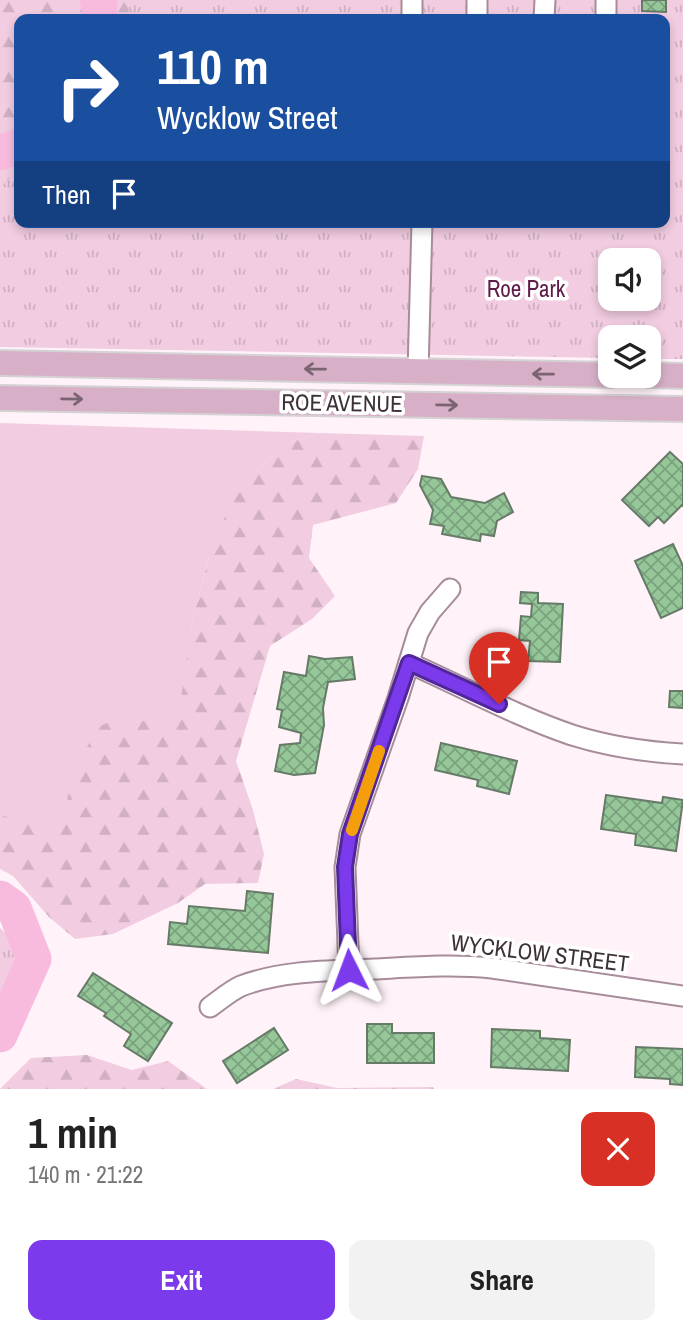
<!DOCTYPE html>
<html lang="en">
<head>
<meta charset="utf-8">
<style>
	body { margin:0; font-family:"Archivo Narrow",sans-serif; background:#f2f2f2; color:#222; height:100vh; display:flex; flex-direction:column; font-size:26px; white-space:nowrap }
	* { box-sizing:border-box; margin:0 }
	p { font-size:23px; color:#767676 }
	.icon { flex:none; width:38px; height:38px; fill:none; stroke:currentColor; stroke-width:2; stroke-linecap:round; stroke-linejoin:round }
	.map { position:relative; height:1089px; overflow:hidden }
	.drawer { display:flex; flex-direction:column; background:#fff; flex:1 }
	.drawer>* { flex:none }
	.top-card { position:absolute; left:14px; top:14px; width:656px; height:214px; border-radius:14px; box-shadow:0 4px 10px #0003; background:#1a4fa0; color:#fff; overflow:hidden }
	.controls { position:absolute; left:598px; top:248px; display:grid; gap:14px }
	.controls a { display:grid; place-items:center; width:63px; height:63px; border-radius:14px; background:#fff; box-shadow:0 4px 10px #0003; font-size:35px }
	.pin { position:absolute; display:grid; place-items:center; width:60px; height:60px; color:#fff; margin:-72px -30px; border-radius:50% 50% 50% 0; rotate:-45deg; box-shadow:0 0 7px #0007 }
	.pin .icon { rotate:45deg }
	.me { position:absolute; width:77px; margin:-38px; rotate:357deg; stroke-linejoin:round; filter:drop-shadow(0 0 5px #0008) }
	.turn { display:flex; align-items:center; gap:24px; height:147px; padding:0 28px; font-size:32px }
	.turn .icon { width:91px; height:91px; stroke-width:2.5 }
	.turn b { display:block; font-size:49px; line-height:60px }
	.then { display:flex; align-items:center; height:66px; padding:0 28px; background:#0003; gap:14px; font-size:26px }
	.round { display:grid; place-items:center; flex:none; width:74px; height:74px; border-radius:14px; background:#f2f2f2 }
	.head { display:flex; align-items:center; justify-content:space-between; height:119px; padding:0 28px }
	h1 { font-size:42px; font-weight:700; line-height:52px }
	.action { display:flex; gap:14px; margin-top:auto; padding:14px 28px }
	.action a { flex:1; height:80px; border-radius:14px; background:#7c3aed; color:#fff; font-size:28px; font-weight:700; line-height:80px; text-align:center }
	.action a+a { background:#f2f2f2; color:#222 }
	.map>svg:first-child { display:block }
</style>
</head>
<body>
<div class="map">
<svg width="683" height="1089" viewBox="0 0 683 1089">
	<defs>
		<pattern id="forest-firs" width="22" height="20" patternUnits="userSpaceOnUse" patternTransform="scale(1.75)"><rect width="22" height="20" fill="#f2cce1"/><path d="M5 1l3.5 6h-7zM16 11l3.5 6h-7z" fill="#d0b0c2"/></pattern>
		<pattern id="park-tufts" width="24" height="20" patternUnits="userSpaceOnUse" patternTransform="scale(1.75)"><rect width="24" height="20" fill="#f2cce1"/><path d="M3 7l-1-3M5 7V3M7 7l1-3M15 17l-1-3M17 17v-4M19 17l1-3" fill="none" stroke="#d0b0c2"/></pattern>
		<pattern id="building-cross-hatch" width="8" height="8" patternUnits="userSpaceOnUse" patternTransform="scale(1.75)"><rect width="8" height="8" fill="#95c799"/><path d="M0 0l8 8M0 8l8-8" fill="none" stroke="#7ba27e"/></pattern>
	</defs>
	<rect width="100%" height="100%" fill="#fff3f9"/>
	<!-- grass -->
	<polygon fill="#f2cce1" points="0,423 320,433 291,442 258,469 209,557 192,622 182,698 162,730 127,714 74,771 61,831 0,815"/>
	<!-- forest -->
	<g fill="url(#forest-firs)">
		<polygon points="0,0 155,0 154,19 19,19 19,222 0,330"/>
		<polygon points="320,433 424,436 418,469 396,503 313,525 309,558 335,596 312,619 270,646 236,761 253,810 264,854 258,883 205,884 178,903 113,934 75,939 49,917 13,876 0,869 0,815 60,830 74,771 98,727 127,714 162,729 181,698 192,622 209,557 230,504 258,469 291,442"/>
		<polygon points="87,1055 132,1070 168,1061 207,1089 0,1089 31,1058"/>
		<polygon points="296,1079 337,1088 433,1087 434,1089 273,1089"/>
	</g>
	<!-- park -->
	<g fill="url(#park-tufts)" fill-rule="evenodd">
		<path d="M124,0H683V359H649V338H611V358L0,347V188L19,168V222H665V19H128L129,8ZM611,261H649V299H611Z"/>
		<polygon points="0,928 34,959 0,1035"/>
	</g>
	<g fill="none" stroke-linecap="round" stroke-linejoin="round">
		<!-- river -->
		<g stroke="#f8bbde" stroke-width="35">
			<polyline points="97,0 100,3 99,19"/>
			<polyline points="0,153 19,146"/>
			<polyline points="0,898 14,908 34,959 0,1035"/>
		</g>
	</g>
	<!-- building -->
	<g fill="url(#building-cross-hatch)" stroke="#667b67" stroke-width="2">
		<polygon points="642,0 666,0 666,12 642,11"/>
		<polygon points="670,452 683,464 683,506 682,505 664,523 658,517 649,526 622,500"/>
		<polygon points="422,476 441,479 451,497 485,503 504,493 513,512 497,521 494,536 481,534 480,541 442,534 444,526 430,524 433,510 420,485"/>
		<polygon points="673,544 683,566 683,608 661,618 635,561"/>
		<polygon points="521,592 538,593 538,603 563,604 560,662 528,661 530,641 519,640 521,616 531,617 532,604 520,603"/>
		<polygon points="309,656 325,659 352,657 355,679 328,682 323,708 324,725 315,773 294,775 275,771 280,745 300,743 301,733 279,727 282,710 277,709 284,672 306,676"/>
		<polygon points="670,691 683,691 683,708 669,707"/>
		<polygon points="441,743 517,761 509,794 477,786 478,780 435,770"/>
		<polygon points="606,795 662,803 663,797 683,800 676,851 635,845 636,834 601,829"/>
		<polygon points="247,891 273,894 268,953 168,944 170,922 187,924 189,906 245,911"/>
		<polygon points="93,973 172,1023 148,1061 124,1046 131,1034 104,1016 106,1013 78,996"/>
		<polygon points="367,1024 392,1024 392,1033 434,1033 434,1063 367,1063"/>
		<polygon points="274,1028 288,1050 237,1083 223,1061"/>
		<polygon points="492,1029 540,1031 540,1038 570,1040 568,1071 491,1067"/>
		<polygon points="636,1047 683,1049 683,1085 670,1084 670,1079 635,1077"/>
	</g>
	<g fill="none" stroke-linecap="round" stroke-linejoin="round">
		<defs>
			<g id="minor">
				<polyline points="412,19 412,0"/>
				<polyline points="477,19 477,0"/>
				<polyline points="544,19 545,0"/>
				<polyline points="606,19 606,0"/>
				<polyline points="418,372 422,222 424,222"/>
				<path d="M409,663C463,687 516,716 572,735C607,746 646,752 683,754"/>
				<polyline points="349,970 345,867 350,834 398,698 418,633 430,612 450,589"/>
				<path d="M210,1007C220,1000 230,991 241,986C283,970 330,971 374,969C414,967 452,964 492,968L683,996"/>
			</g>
			<g id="major">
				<polyline points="0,363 611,375"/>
				<polyline points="649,375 683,376"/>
				<polyline points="0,398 683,409"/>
			</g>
		</defs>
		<!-- minor casing -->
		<use href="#minor" stroke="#a78c9b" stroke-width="23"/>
		<!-- major casing -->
		<use href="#major" stroke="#d4d2d3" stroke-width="28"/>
		<!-- minor -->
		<use href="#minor" stroke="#fff" stroke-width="19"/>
		<!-- major -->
		<use href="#major" stroke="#d7b0c7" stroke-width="24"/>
	</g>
	<!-- one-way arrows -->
	<defs><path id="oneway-shaft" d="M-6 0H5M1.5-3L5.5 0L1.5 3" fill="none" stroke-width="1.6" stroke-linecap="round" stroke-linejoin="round" transform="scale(1.75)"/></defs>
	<g stroke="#7b6471">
		<use href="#oneway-shaft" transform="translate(315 369) rotate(-179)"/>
		<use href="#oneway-shaft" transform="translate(543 374) rotate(-179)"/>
		<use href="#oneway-shaft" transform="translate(72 399) rotate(1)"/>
		<use href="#oneway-shaft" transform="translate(447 405) rotate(1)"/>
	</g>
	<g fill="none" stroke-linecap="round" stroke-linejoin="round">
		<defs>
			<polyline id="route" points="349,970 345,867 350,834 409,663 499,704"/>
		</defs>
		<!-- route casing -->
		<use href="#route" stroke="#51269a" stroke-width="18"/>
		<!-- route -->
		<use href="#route" stroke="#7c3aed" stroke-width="12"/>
		<!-- slow -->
		<polyline stroke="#f59e0b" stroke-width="12" points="352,830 379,751"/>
	</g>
	<g text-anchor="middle" stroke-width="7" stroke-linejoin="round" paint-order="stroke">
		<!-- park labels -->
		<g font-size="23" fill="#601b49" stroke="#fff">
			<text x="526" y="297">Roe Park</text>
		</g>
		<!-- street labels -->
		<g font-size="23" fill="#3d3138" stroke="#fff">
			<text transform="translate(342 403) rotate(1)" y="8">ROE AVENUE</text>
			<text transform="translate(540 953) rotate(7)" y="8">WYCKLOW STREET</text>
		</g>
	</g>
</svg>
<div class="controls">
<a><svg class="icon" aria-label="sound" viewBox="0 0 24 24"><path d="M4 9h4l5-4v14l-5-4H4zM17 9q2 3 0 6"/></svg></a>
<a><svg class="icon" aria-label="layers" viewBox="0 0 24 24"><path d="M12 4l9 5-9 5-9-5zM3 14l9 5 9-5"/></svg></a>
</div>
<div class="pin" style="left:499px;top:704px;background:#d93025"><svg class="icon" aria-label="arrive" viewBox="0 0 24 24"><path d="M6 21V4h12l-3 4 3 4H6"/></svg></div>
<svg class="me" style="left:349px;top:970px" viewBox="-20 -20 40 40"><path d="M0-17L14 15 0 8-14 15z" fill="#7c3aed" stroke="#fff" stroke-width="4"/></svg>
<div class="top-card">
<div class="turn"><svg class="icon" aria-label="right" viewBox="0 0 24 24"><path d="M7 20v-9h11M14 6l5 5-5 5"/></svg><div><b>110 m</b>Wycklow Street</div></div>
<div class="then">Then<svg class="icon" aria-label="arrive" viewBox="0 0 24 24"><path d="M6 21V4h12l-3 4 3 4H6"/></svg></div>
</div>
</div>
<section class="drawer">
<div class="head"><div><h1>1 min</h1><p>140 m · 21:22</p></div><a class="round" style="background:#d93025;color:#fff"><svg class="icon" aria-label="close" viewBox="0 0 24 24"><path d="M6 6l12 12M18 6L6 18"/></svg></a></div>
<div class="action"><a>Exit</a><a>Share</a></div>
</section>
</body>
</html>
